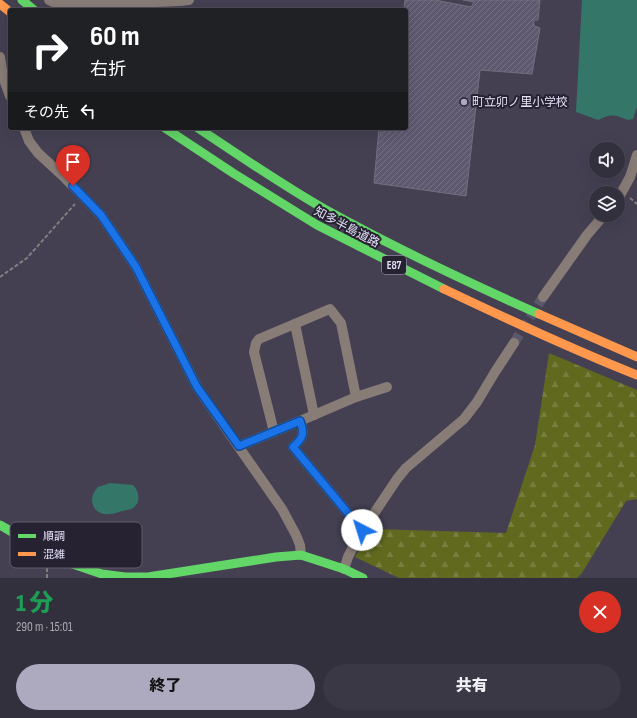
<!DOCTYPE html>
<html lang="ja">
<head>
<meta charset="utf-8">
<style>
	body { margin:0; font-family:"Sofia Sans Condensed","Noto Sans JP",sans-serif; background:#3b3845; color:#f1f3f6; height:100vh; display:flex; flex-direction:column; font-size:15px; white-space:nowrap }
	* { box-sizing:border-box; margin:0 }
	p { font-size:13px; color:#a9a9b0 }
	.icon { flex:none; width:22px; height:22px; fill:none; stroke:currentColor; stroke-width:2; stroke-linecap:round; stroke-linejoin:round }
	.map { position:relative; height:578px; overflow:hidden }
	.sheet { display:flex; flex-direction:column; background:#33303e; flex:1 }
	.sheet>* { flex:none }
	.hud { position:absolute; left:8px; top:8px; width:400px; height:122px; border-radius:4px; box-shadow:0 4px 16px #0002,0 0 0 1px #4e4b58; background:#202124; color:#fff; overflow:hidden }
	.buttons { position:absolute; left:589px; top:142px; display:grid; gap:8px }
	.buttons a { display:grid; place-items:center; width:36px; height:36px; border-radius:50%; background:#33303e; box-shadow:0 4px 16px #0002,0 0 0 1px #4e4b58; font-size:20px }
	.pin { position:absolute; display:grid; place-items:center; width:34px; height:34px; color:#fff; margin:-41px -17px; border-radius:50% 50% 50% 0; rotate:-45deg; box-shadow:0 0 4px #0007 }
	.pin .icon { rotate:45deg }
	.me { position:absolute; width:44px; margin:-22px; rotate:320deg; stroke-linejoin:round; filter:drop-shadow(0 0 3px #0008) }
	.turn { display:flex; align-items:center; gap:14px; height:84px; padding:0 16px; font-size:18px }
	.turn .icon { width:52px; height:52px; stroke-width:2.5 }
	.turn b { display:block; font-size:28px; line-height:34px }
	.then { display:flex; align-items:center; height:38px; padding:0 16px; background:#0003; gap:8px; font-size:15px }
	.round { display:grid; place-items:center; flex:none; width:42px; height:42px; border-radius:21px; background:#3b3845 }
	.head { display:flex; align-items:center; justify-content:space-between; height:68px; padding:0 16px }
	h1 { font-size:24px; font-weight:800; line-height:30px; color:#1e9e55 }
	.cta { display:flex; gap:8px; margin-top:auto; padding:8px 16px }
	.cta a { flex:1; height:46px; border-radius:24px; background:#ada9be; color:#111; font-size:16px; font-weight:800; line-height:46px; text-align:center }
	.cta a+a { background:#3b3845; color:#f1f3f6 }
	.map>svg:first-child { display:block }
</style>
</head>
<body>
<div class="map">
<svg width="637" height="578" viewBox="0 0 637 578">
	<defs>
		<pattern id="forest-firs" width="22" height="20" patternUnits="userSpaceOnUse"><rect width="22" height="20" fill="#61691e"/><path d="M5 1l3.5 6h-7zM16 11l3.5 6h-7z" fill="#787e3f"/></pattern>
		<pattern id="building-hatch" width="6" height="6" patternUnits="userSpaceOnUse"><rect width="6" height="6" fill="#5f5970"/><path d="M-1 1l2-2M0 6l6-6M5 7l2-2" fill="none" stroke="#767185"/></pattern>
	</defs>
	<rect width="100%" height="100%" fill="#444052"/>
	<!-- forest -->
	<polygon fill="url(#forest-firs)" points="549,353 637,390 637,499 626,501 582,573 577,578 399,578 355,557 373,529 506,533 535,445"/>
	<!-- water -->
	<g fill="#347668">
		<path d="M582,0H637V107L633,119L628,120C615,115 612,113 598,120L576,112Z"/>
		<path d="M110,483L133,485C138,490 141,499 136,505C133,510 127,510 122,511C118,512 114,514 110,514C98,516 89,506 93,495C94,492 96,489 98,487Z"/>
	</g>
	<!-- building -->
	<polygon fill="url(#building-hatch)" stroke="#726f7e" points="405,0 435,0 471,7 474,2 463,0 540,0 538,20 534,20 534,26 540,28 532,74 480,70 466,196 374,183 379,128 406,128 406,10 404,10"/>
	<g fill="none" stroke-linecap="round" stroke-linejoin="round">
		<!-- street-tunnel -->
		<polyline stroke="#5c586b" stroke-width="10" stroke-dasharray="10 5" stroke-linecap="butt" points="514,343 543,297"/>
		<!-- path -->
		<g stroke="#857d7f" stroke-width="2" stroke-dasharray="4 2" stroke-linecap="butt">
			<polyline points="630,198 637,204"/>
			<polyline points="0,277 27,258 75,204"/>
			<polyline points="47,578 47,567"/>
		</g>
		<!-- street -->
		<g stroke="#887c77" stroke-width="10">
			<path d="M49,0L53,2C75,3 96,2 118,2C142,2 165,3 189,0"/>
			<polyline points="0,57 3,77 10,96"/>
			<polyline points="24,128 29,141 38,153 63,176 101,215 136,267 197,387 282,509 296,535 300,545 301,555"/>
			<polyline points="618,199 630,177 637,155"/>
			<polyline points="543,297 587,235 604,215"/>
			<polyline points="295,324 314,415"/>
			<polyline points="356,397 387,387"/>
			<polyline points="274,432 254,352 256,343 259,339 330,309 341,323 356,397 300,421"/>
			<path d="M239,446L300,421C305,434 303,438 293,447L362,530"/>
			<polyline points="344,569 348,557 357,539 397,479 406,468 464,419 477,402 495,372 514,343"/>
		</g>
		<!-- fast -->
		<g stroke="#63d668" stroke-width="9">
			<polyline points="22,0 34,10"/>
			<polyline points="165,128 233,173 317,225 444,289"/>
			<path d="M198,128C240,156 282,185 326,210C395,248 467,282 539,314"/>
			<polyline points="0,525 58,559 102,574 125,577 148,577 276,557 301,555 344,569 363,578"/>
		</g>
		<!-- slow -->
		<g stroke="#ff974d" stroke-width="9">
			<polyline points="0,4 10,12"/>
			<path d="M444,289C507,319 571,349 637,375"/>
			<polyline points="539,314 637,357"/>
		</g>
	</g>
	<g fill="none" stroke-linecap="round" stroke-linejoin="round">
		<defs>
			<path id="route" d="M73,186L101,215L136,267L197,387L239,446L300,421C305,434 303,438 293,447L362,530"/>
		</defs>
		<!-- route casing -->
		<use href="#route" stroke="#114b97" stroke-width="10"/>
		<!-- route -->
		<use href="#route" stroke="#1a73e8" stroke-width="7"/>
	</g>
	<!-- markers -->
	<circle fill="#ada9be" stroke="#262232" stroke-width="1.5" cx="464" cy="102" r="4"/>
	<g text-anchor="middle" stroke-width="4" stroke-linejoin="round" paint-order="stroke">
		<!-- shield labels -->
		<rect fill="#262232" stroke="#aca8bd" stroke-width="1" x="382" y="256" width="24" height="18" rx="3"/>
		<g font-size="11" font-weight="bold" fill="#e6e2f8">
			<text x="394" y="269">E87</text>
		</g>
		<!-- poi labels -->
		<g font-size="12" fill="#e6e2f8" stroke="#262232" text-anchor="start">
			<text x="472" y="106">町立卯ノ里小学校</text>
		</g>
		<!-- street labels -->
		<g font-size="12" fill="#e6e2f8" stroke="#262232">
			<text transform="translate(347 227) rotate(28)" y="4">知多半島道路</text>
		</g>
	</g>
	<!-- legend -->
	<rect x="10" y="522" width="132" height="46" rx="6" fill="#262232" stroke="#605c6d" stroke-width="1"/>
	<rect x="18" y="534" width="18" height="4" fill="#63d668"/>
	<rect x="18" y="552" width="18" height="4" fill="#ff974d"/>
	<g font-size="11" fill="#e6e2f8">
		<text x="43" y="540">順調</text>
		<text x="43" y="558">混雑</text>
	</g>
</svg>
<div class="buttons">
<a><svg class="icon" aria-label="sound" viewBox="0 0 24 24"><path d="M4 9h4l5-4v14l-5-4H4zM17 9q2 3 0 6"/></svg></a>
<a><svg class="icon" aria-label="layers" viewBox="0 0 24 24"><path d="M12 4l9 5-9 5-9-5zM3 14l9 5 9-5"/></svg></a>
</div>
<div class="pin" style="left:73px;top:186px;background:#d93025"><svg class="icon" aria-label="arrive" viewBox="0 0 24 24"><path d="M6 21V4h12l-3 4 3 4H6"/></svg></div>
<svg class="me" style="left:362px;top:530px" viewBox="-20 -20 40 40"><circle r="19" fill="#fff"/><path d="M0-13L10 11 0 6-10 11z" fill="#1a73e8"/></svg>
<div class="hud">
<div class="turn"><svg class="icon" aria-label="right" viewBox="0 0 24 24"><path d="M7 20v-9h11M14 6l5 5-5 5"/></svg><div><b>60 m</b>右折</div></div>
<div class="then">その先<svg class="icon" aria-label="left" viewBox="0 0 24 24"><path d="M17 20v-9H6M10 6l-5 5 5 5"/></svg></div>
</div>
</div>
<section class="sheet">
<div class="head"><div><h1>1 分</h1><p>290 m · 15:01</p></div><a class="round" style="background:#d93025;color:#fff"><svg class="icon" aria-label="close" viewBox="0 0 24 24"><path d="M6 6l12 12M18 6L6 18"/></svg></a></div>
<div class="cta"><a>終了</a><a>共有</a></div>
</section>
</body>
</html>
